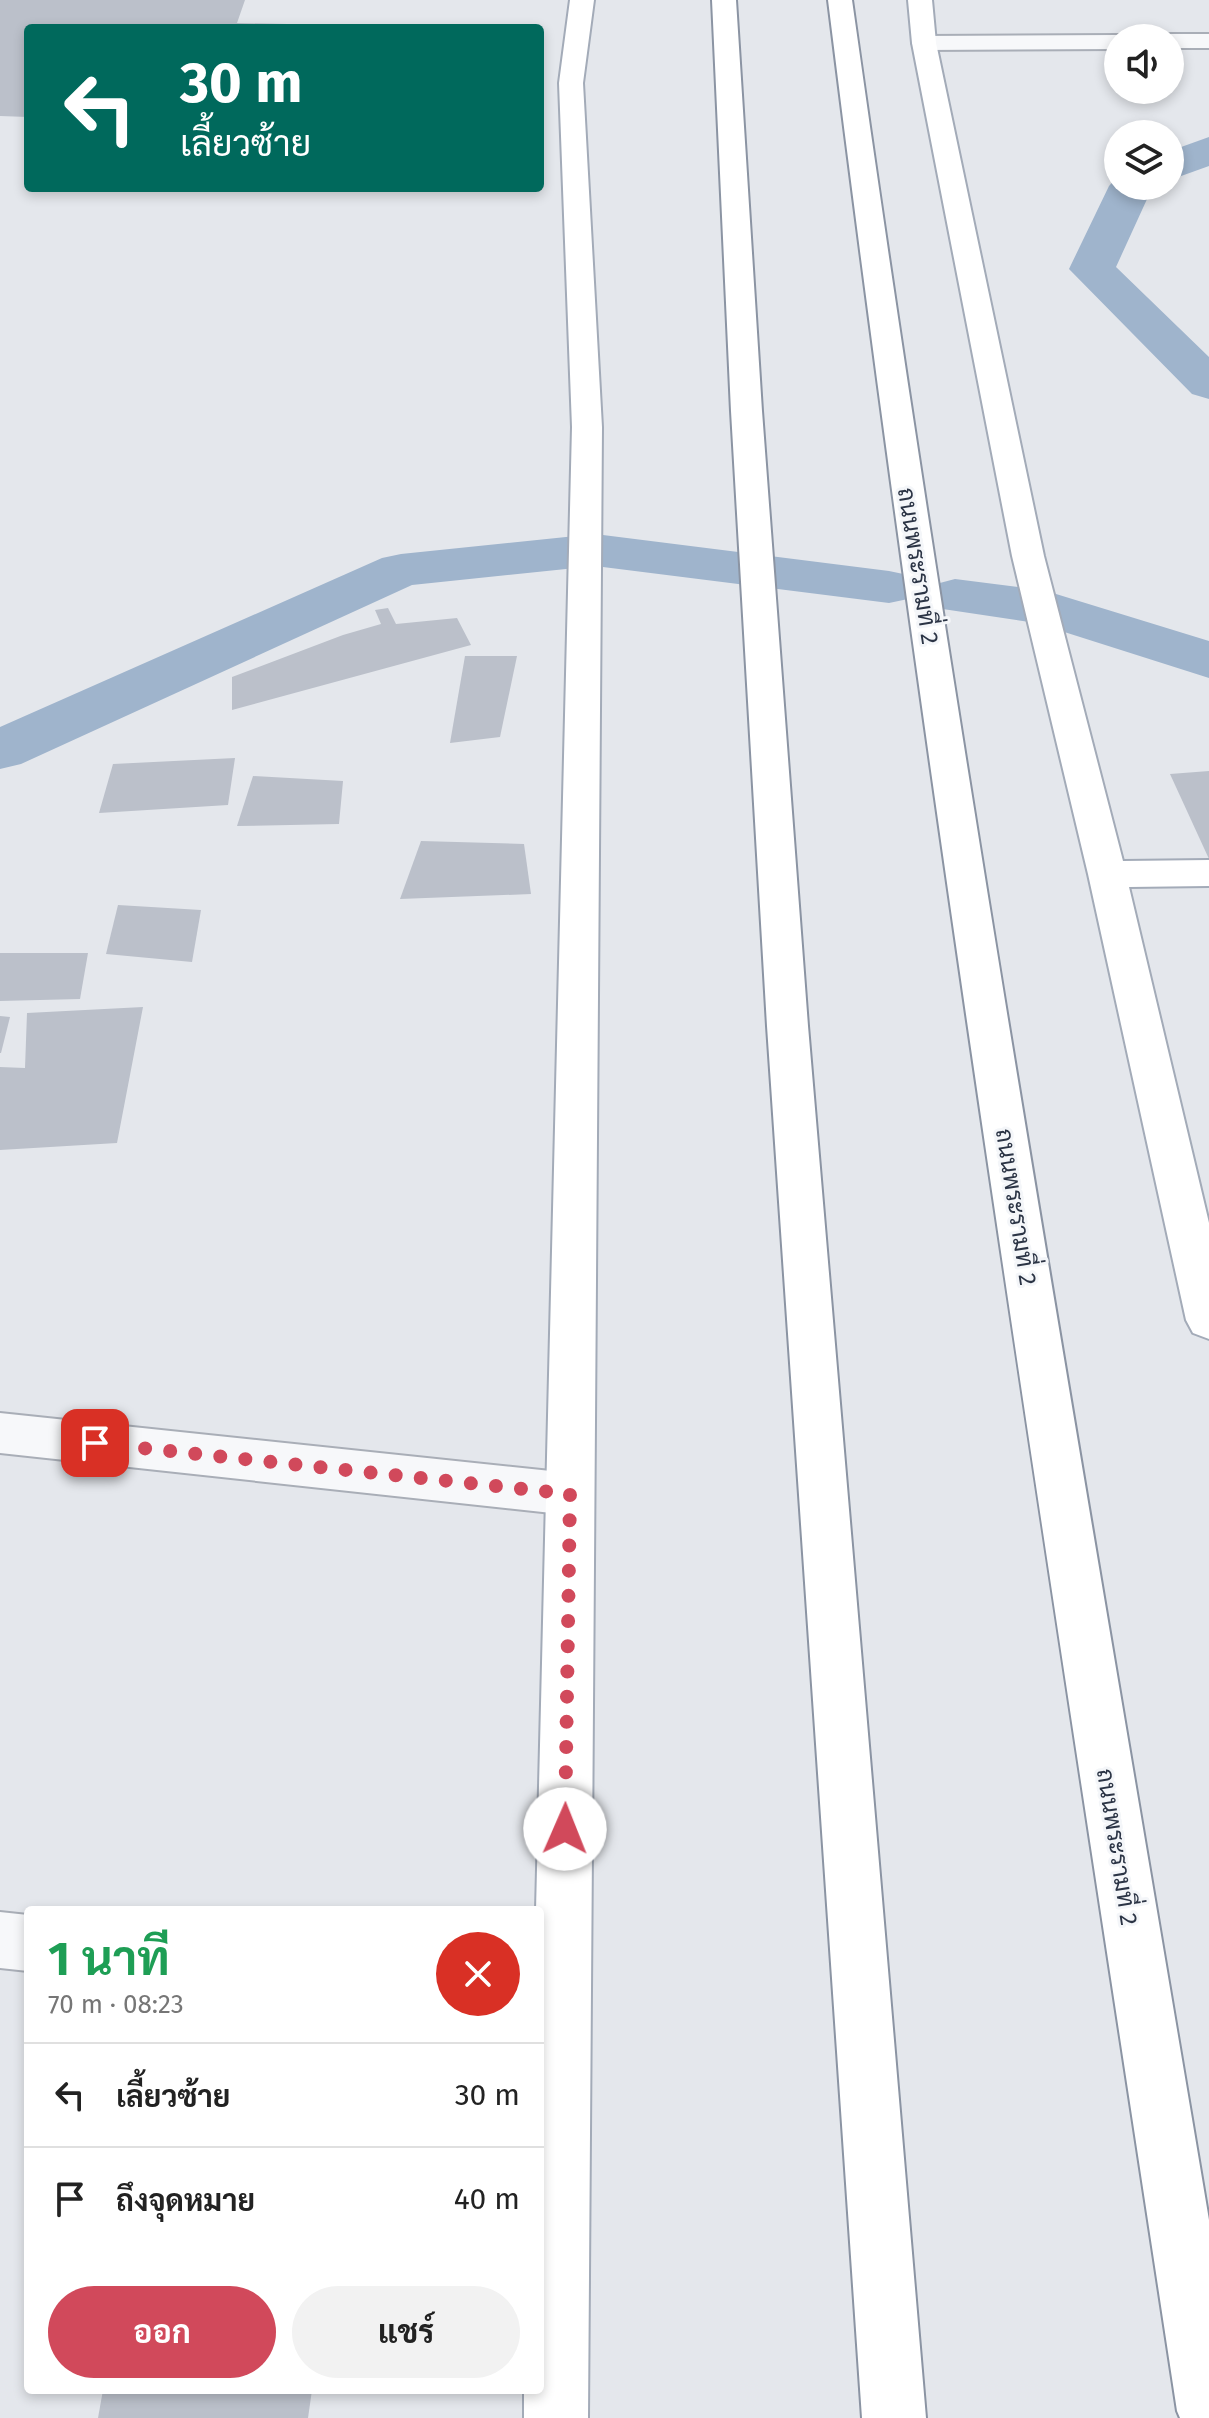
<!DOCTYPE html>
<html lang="th">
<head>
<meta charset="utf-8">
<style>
	body { margin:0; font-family:"Fira Sans",Sarabun,sans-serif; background:#f2f2f2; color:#222; height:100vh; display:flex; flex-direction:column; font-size:30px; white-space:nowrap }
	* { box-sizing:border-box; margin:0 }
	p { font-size:26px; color:#767676 }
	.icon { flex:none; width:44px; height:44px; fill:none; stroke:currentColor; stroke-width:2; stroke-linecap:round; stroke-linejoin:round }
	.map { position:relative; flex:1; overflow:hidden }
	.sheet { position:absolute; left:24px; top:1906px; width:520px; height:488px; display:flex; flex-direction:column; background:#fff; border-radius:8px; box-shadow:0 4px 12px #0003 }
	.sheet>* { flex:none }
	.top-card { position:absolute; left:24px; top:24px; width:520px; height:168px; border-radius:8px; box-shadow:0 4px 12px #0003; background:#00695c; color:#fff; overflow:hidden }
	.controls { position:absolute; left:1104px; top:24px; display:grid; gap:16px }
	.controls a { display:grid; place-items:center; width:80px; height:80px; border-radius:50%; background:#fff; box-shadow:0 4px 12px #0003; font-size:40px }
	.pin { position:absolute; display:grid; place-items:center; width:68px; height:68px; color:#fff; margin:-34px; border-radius:16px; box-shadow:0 4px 12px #0006 }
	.me { position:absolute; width:88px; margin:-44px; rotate:1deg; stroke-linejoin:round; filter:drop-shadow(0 0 6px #0008) }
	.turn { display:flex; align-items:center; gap:28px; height:168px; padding:0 24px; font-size:36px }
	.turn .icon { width:104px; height:104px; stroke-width:2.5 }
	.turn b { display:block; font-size:56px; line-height:68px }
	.round { display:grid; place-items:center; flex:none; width:84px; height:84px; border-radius:42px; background:#f2f2f2 }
	.head { display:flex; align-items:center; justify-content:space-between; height:136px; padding:0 24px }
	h1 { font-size:48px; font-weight:700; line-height:60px; color:#1e9e55 }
	.button { display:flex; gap:16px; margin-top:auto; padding:16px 24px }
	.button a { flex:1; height:92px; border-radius:48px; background:#d1495b; color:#fff; font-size:32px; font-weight:700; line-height:92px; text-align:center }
	.button a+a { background:#f2f2f2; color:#222 }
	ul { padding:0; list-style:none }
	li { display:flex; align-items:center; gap:24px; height:104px; padding:0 24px; border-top:2px solid #e0e0e0 }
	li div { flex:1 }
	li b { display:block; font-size:30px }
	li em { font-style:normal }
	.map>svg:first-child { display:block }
</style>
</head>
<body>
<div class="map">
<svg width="1209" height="2418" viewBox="0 0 1209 2418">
	<rect width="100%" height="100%" fill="#e4e7ec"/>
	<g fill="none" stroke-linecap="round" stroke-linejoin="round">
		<!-- canal -->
		<g fill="#9fb4cc" fill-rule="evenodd">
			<polygon points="1209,137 1209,166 1170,180 1170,151"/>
			<polygon points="1118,176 1118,186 1153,186 1116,267 1209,357 1209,399 1192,394 1069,269 1109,186"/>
			<polygon points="595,534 889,571 908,575 916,587 908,599 889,603 595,566 412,585 21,764 0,769 0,727 382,558 401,554"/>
			<polygon points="955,579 1043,590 1209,641 1209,678 1036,623 936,608 927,596 936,584"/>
		</g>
	</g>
	<!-- building -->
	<g fill="#bbc0ca">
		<polygon points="0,0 245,0 237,23 332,25 332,28 28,28 28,117 0,116"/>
		<polygon points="388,608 396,624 457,618 471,645 232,710 232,677 343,635 381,624 375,610"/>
		<polygon points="465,656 517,656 500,737 450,743"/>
		<polygon points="235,758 228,805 99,813 113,764"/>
		<polygon points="1209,771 1209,859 1170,774"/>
		<polygon points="253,776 343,781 339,824 237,826"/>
		<polygon points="421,841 524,844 531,894 400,899"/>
		<polygon points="118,905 201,910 192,962 106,954"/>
		<polygon points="0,953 88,953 80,999 0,1001"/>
		<polygon points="143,1007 117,1143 0,1150 0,1067 25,1068 27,1013"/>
		<polygon points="0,1016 10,1017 1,1053 0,1053"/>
		<polygon points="103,2390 312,2390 308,2418 98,2418"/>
	</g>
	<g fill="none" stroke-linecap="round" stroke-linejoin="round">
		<defs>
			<g id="minor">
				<polygon points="1170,34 1209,34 1209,48 1170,48 1170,38 1160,38"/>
				<polygon points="1118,35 1127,38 1118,38 1118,49 924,50 915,48 912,43 915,38 924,36"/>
				<polygon points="0,1413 570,1473 587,1479 594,1494 587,1509 570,1515 0,1453"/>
				<polygon points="0,1912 28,1915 28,1971 0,1968"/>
			</g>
			<g id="major">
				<polygon points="570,0 594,0 583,83 602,427 588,2418 524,2418 524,2390 540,2390 540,1910 536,1910 572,427 559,83"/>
				<polygon points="908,0 932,0 936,43 1044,556 1123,861 1209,860 1209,886 1129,887 1209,1223 1209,1339 1193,1333 1186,1320 1088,874 1012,556 912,43"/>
			</g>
			<g id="highway">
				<polygon points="712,0 736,0 762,411 808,1026 926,2418 862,2418 767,1026 731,411"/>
				<path d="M828,0H852C956,742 1085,1481 1209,2220V2418H1180L1177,2411C1055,1608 928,806 828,0Z"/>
			</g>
		</defs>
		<!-- minor casing -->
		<use href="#minor" stroke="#a9aeb7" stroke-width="4"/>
		<!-- major casing -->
		<use href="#major" stroke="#a3abb8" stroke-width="4"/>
		<!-- highway casing -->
		<use href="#highway" stroke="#8b94a3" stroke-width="4"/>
		<!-- minor -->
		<use href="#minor" fill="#f7f8fa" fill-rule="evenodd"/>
		<!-- major -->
		<use href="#major" fill="#fff" fill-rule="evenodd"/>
		<!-- highway -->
		<use href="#highway" fill="#fff" fill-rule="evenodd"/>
	</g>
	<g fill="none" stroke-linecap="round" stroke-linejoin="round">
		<!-- route -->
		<polyline stroke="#d1495b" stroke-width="14" stroke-dasharray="0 25.2" points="95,1443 570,1494 565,1829"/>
	</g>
	<g text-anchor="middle" stroke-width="6" stroke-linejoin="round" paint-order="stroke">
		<!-- street labels -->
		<g font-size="24" fill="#2b3445" stroke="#f4f6f9">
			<text transform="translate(918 566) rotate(81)" y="8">ถนนพระรามที่ 2</text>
			<text transform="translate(1016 1207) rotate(81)" y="8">ถนนพระรามที่ 2</text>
			<text transform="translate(1117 1847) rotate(81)" y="8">ถนนพระรามที่ 2</text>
		</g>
	</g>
</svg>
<div class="controls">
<a><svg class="icon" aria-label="sound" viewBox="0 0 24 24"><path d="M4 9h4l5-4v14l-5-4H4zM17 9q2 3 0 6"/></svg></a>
<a><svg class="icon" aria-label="layers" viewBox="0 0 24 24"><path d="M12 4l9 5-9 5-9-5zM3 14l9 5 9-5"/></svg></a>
</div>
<div class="pin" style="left:95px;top:1443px;background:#d93025"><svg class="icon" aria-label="arrive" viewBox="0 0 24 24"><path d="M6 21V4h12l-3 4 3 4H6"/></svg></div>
<svg class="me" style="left:565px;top:1829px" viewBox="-20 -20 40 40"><circle r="19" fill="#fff"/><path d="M0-13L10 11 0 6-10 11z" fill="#d1495b"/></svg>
<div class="top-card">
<div class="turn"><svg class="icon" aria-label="left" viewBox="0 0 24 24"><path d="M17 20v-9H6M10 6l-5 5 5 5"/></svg><div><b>30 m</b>เลี้ยวซ้าย</div></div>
</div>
<section class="sheet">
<div class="head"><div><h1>1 นาที</h1><p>70 m · 08:23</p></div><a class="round" style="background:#d93025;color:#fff"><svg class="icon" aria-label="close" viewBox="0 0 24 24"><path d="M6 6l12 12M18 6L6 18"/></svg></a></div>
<ul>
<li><svg class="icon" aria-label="left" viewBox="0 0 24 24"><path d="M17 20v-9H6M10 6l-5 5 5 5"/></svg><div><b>เลี้ยวซ้าย</b></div><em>30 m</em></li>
<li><svg class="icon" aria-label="arrive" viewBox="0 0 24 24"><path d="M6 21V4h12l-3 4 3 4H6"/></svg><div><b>ถึงจุดหมาย</b></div><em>40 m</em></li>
</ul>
<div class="button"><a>ออก</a><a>แชร์</a></div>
</section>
</div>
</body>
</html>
